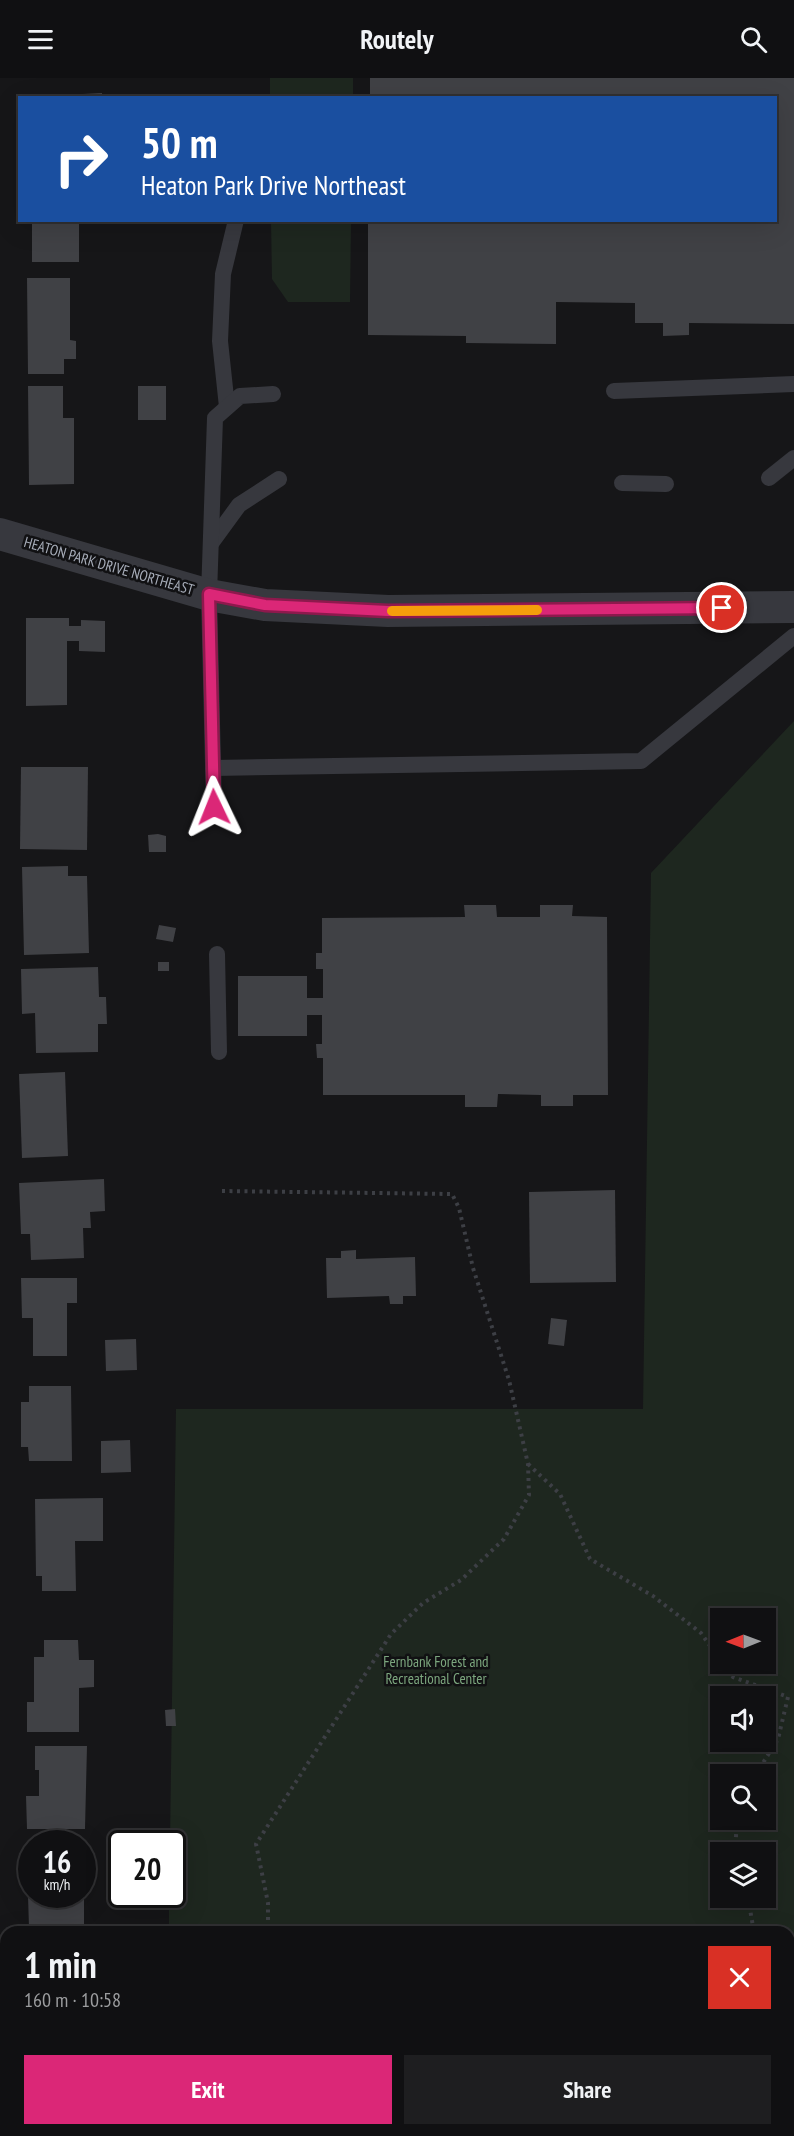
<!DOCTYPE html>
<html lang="en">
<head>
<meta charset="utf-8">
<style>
	body { margin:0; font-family:"PT Sans Narrow",sans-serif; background:#1e1e20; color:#f1f3f6; height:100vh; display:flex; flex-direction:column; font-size:22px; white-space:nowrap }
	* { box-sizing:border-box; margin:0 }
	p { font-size:20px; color:#9c9d9f }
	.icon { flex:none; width:33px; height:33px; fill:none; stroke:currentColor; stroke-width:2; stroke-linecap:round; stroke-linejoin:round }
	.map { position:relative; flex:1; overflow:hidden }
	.drawer { position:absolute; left:0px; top:1848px; width:795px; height:210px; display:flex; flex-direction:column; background:#101012; border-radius:18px 18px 0 0; box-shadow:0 6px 24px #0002,0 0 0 2px #303032 }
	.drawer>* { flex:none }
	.hud { position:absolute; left:18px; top:18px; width:759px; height:126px; border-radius:0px; box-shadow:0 6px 24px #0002,0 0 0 2px #303032; background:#1a4fa0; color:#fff; overflow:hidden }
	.needle { width:39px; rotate:269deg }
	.fabs { position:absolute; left:710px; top:1530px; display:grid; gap:12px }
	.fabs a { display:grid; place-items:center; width:66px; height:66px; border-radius:0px; background:#101012; box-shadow:0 6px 24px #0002,0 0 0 2px #303032; font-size:30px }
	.speed { position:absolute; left:18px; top:1752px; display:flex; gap:12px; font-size:30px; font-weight:700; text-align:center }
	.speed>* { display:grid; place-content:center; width:78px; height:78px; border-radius:50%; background:#101012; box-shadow:0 6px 24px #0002,0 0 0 2px #303032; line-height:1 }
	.speed small { font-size:15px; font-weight:400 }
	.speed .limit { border:3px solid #111; border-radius:9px; background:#fff; color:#111 }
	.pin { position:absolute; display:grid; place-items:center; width:51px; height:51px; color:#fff; margin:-26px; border:3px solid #fff; border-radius:50%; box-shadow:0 2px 6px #0007 }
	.me { position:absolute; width:66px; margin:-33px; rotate:358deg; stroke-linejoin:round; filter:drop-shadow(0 0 4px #0008) }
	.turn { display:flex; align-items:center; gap:21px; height:126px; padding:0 24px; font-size:27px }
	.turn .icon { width:78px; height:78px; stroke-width:2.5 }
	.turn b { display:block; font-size:42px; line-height:51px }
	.round { display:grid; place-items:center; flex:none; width:63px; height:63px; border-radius:0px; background:#1e1e20 }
	.summary { display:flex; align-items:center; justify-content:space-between; height:102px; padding:0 24px }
	h1 { font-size:36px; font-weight:700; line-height:45px }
	.button { display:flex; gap:12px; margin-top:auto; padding:12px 24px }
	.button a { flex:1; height:69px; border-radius:0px; background:#db2777; color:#fff; font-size:24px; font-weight:700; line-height:69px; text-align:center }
	.button a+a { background:#1e1e20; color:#f1f3f6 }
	header { display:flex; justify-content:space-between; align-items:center; height:78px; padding:0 24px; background:#101012; font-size:27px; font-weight:700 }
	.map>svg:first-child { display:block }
</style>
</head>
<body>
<header><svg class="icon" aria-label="menu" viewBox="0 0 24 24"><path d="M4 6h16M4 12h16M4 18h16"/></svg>Routely<svg class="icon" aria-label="search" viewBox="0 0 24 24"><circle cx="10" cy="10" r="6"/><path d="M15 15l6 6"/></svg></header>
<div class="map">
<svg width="794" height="2058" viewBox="0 0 794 2058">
	<rect width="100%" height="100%" fill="#161618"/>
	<!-- green -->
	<g fill="#1e271f" fill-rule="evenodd">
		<rect x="270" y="0" width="83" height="19"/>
		<polygon points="271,143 351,143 350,224 288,224 272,201"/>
		<path d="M794,643V2058H174V2052H789V1854H169V1817L172,1816V1766L170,1765L176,1331H643L651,795ZM720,1540H765V1586H720ZM720,1618H765V1664H720ZM720,1696H765V1742H720ZM720,1774H765V1820H720Z"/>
	</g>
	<!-- building -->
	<g fill="#404145">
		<polygon points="370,0 794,0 794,246 689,245 689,257 663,258 663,245 635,245 635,225 556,224 556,266 466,265 466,258 368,257 368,142 776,142 776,20 370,20"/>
		<polygon points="102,15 102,20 44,20 44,18"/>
		<rect x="32" y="142" width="47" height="42"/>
		<polygon points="27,200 70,200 70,262 76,263 76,281 64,281 64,296 28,296"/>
		<polygon points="28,308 63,308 63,340 74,340 74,406 29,407"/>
		<rect x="138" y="308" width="28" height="34"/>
		<polygon points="26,540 69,540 69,548 81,548 81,542 105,543 105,574 79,573 79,563 67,563 67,627 26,628"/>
		<polygon points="21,689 88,689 87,772 20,771"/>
		<polygon points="158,756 166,758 166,774 149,774 148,757"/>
		<polygon points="68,788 68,798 87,798 89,875 24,877 22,789"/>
		<polygon points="464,827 496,827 497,839 540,839 540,827 573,827 572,838 607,839 608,1017 573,1017 573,1028 541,1028 541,1017 498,1016 497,1029 465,1029 465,1017 323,1017 323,980 317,980 316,966 322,966 322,937 307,937 307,958 238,958 238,898 307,898 307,920 323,920 323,891 316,891 316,875 322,875 322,840 465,839"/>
		<polygon points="159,847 176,850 173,864 156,861"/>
		<rect x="158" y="884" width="11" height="9"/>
		<polygon points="98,889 99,919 106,919 107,946 98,946 98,974 36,975 35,935 22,936 21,891"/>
		<polygon points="65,994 68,1078 22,1080 19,996"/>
		<polygon points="104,1101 105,1133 90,1134 91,1150 83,1150 84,1180 31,1182 30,1156 21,1156 19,1105"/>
		<polygon points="615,1112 616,1204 530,1205 529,1114"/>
		<polygon points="356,1172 356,1181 415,1179 416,1218 403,1218 403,1226 390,1226 389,1218 327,1220 326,1180 341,1180 341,1173"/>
		<polygon points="21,1200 77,1200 77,1225 67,1225 67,1278 33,1278 33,1240 22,1240"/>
		<polygon points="551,1240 567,1242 564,1268 548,1266"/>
		<polygon points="136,1261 137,1292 106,1293 105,1262"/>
		<polygon points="29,1308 71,1308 72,1383 29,1383 28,1369 21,1369 21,1324 29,1324"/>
		<polygon points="130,1362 131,1394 101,1395 101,1363"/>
		<polygon points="103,1420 103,1463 75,1463 76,1513 42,1513 42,1498 36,1498 35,1421"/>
		<polygon points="44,1562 78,1562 79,1582 94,1582 94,1609 79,1610 79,1654 27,1654 27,1624 34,1624 34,1579 44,1579"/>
		<polygon points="175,1631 176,1648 166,1648 165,1632"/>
		<polygon points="35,1668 87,1668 85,1751 27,1751 26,1718 39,1718 39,1692 35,1692"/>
		<polygon points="82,1770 91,1770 92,1787 82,1787"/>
		<polygon points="37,1816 84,1816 84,1848 29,1849 28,1818"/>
		<rect x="28" y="2052" width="64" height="6"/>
	</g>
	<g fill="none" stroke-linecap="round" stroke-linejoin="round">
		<!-- path -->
		<g stroke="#3d3f45" stroke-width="4" stroke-dasharray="3 4.5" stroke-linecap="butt">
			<polyline points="222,1113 452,1116 459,1130 473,1190 509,1302 528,1386 529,1417 504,1461 461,1502 423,1525 391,1556 256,1766 268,1825 268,1854"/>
			<polyline points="528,1386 560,1416 590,1481 653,1518 701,1555 720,1582"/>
			<polyline points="723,1586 733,1599 788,1619 778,1661 756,1696"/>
			<polyline points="735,1774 737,1742"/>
			<polyline points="748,1820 754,1854"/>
			<polyline points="789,1973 794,1982"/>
			<polyline points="274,2058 274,2052"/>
		</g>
		<!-- lane -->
		<g stroke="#37383e" stroke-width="16">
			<polyline points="614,313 794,306"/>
			<polyline points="227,329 220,263 223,196 236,142"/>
			<polyline points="769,400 794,380"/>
			<polyline points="622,405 666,406"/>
			<polyline points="212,464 239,427 279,401"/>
			<polyline points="213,690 641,683 794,558"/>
			<polyline points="214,729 209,517 215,340 240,318 273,316"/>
			<polyline points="217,876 219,974"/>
		</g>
		<!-- street -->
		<polyline stroke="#37383e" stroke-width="32" points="0,456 209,517 265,527 388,533 794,529"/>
	</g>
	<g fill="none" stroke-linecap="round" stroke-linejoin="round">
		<defs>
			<polyline id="route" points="214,729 209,516 265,527 388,533 722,530"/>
		</defs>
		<!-- route casing -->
		<use href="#route" stroke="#8e194d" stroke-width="15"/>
		<!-- route -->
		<use href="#route" stroke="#db2777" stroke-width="10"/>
		<!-- slow -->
		<polyline stroke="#f59e0b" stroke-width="10" points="392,533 537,532"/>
	</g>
	<g text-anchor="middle" stroke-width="5" stroke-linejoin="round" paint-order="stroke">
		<!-- street labels -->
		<g font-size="15" fill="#a7adb9" stroke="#111113">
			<text transform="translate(109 488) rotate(16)" y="5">HEATON PARK DRIVE NORTHEAST</text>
		</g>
		<!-- park labels -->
		<g font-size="15" fill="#7ca67e" stroke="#111113">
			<text x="436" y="1589">Fernbank Forest and<tspan x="436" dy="17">Recreational Center</tspan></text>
		</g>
	</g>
</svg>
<div class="fabs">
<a><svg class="needle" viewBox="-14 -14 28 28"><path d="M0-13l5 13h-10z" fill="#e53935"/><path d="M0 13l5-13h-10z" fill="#9c9d9f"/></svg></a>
<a><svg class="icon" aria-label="sound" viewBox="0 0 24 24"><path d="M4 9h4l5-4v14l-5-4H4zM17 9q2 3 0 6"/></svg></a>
<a><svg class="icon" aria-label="search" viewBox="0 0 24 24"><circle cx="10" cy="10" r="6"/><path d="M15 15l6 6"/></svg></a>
<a><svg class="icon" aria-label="layers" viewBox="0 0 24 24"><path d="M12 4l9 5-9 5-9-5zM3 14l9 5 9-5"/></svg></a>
</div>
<div class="speed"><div>16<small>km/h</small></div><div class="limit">20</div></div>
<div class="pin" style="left:722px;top:530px;background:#d93025"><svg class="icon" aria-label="arrive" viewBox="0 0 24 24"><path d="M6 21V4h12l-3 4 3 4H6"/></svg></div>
<svg class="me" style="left:214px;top:729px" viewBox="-20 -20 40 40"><path d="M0-17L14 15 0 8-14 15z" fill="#db2777" stroke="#fff" stroke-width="4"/></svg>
<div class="hud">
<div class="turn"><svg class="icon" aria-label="right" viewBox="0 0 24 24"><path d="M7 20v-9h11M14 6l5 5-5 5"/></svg><div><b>50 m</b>Heaton Park Drive Northeast</div></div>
</div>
<section class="drawer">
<div class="summary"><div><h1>1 min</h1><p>160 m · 10:58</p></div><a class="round" style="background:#d93025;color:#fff"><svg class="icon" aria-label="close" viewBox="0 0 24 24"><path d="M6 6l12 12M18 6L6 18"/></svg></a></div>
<div class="button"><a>Exit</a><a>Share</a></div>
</section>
</div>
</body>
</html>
